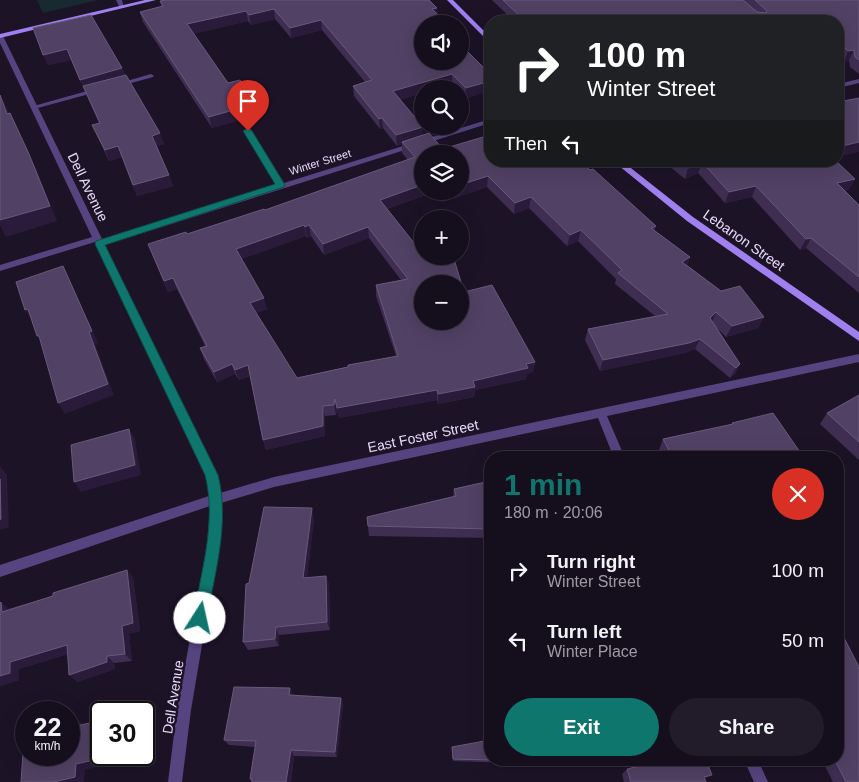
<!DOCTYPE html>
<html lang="en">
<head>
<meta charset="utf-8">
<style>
	body { margin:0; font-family:Arial,sans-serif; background:#221c2a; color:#f1f3f6; height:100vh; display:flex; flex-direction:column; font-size:19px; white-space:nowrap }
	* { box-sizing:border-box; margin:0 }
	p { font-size:16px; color:#9d9ca4 }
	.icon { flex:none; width:28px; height:28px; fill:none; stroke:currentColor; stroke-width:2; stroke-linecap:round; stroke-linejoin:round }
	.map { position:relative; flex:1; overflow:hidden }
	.side { position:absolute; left:484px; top:451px; width:360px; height:315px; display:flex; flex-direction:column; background:#150e1d; border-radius:20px; box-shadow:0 5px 20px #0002,0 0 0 1px #342e3b }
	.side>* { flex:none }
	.banner { position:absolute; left:484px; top:15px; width:360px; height:152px; border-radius:20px; box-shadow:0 5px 20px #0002,0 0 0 1px #342e3b; background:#202124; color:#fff; overflow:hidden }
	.buttons { position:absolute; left:414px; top:15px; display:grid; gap:10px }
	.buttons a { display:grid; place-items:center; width:55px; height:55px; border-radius:50%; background:#150e1d; box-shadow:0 5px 20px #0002,0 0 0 1px #342e3b; font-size:25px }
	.speed { position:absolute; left:15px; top:701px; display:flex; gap:10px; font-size:25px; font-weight:700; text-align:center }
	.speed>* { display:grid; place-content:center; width:65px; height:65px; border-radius:50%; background:#150e1d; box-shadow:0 5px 20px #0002,0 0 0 1px #342e3b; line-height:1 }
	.speed small { font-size:12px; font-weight:400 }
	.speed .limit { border:2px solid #111; border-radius:8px; background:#fff; color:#111 }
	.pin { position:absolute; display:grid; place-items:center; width:42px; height:42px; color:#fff; margin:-51px -21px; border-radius:50% 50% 50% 0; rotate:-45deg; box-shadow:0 0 5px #0007 }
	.pin .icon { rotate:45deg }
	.me { position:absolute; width:55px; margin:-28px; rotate:10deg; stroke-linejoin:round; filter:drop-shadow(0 0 4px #0008) }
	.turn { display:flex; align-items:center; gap:18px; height:105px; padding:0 20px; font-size:22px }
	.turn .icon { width:65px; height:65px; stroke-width:2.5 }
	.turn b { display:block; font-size:35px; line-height:42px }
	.then { display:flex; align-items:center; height:48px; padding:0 20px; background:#0003; gap:10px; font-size:19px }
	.round { display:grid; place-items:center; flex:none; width:52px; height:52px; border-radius:26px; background:#221c2a }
	.overview { display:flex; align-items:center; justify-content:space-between; height:85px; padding:0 20px }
	h1 { font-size:30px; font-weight:600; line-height:38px; color:#0f766e }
	.action { display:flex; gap:10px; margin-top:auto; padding:10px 20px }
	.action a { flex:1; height:58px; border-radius:30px; background:#0f766e; color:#fff; font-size:20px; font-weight:600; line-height:58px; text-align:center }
	.action a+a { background:#221c2a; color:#f1f3f6 }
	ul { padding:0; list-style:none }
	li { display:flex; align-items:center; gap:15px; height:70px; padding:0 20px }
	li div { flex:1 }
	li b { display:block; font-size:19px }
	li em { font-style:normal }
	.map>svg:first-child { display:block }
</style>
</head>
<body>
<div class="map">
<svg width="859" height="782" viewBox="0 0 859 782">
	<rect width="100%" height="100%" fill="#1c1327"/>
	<!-- green -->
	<polygon fill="#172a30" points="37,0 98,0 43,13"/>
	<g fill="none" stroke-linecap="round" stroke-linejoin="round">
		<!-- lane -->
		<g fill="#564480" fill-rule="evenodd">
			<polygon points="151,74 154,76 153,77 117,87 113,85"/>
			<polygon points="98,88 100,89 100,91 34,109 30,107"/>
		</g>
		<!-- street -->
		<g fill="#564480" fill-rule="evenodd">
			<polygon points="116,0 122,0 124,8 120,8"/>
			<polygon points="0,34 3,36 102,239 277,185 244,131 245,129 251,129 284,183 490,119 490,123 105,245 216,475 220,493 274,477 859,354 859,362 607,416 625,458 614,458 598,418 274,487 221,503 219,545 191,710 182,782 168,782 177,710 207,545 210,506 0,577 0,565 209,496 206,475 95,242 0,271 0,265 92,237 0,43"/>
			<polygon points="859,79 859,83 838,88 838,84"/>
			<polygon points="744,760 758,760 768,782 754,782"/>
		</g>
		<!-- secondary -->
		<g fill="#a07fef" fill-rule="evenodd">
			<polygon points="145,0 156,0 0,38 0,34"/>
			<polygon points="447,0 453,0 490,37 490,43"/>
			<polygon points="613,161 622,161 693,217 859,332 859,341 687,221"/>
		</g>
	</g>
	<!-- wall -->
	<g fill="#3f2e52" fill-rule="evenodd">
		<polygon points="492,0 859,0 859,74 850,67 849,60 844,62 840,59 838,59 838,21 514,21"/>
		<path d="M160,1L437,8L438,23L490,74L465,99L460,93V89H456L452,84L422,89V93L400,100L423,135L442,148L590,170L656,226L654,231L690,257L687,265L721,291L764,317L758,328L726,337L715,326L740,364L735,374L730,378L695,349L685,353L600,371L585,340L588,329L655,316L615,284L616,279L578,241L567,246L529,208L514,214L487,187L442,202L434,192L387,209L430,263L464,292L535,362L533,372L527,374L526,379L475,390L474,397L438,404L437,400L339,418L337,409L336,415L325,416V436L266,450L263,440L250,376L239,380L235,374L217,382L204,359L200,348L205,346L177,289L168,292L148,244L187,234L265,210L408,160L402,153V144L397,146L383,128L380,129L354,96L353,86L365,82L322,30L291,38L275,19L251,25L248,21L193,34L228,83L258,103L260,114L212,128L143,22L140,12L162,7ZM460,154V191H422ZM306,236L307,238L311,236L324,255L369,238L401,280L376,285V296L396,356L297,378L256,313L267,309L241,259Z"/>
		<polygon points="33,28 122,68 125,75 164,144 156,146 169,175 173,186 137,196 122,157 109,161 97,136 92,125 99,123 71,60 48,65"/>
		<polygon points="663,161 836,161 855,179 849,189 844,191 859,205 859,293 806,248 800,250 752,197 725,203 698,173 685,179"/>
		<polygon points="859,395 859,460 820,424 827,413"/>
		<polygon points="732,423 800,458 663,458 659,450 663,439 731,425"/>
		<polygon points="490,481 490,538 369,536 367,517 453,497 454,489"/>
		<polygon points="314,518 307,578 326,576 329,585 330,630 279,635 279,646 248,650 243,642 249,583"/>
		<polygon points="127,570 133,578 140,631 129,634 132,661 114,663 115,669 77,682 68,654 19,669 19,680 0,686 0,603 9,609 53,596"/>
		<polygon points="293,695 341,698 343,704 337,757 294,756 291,782 252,782 250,779 255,747 229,745 224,740"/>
		<polygon points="452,747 540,762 538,764 453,761"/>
		<polygon points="648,760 706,760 705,780 706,782 624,782 622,774 627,769 649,763"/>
		<polygon points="822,760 838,760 859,782 833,782"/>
	</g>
	<!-- shaded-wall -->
	<g fill="#291b39">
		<polygon points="437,8 437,15 438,15 438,24 432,24 432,9"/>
		<polygon points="274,9 275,19 251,25 249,15"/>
		<polygon points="246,11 248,21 190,35 187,24"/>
		<polygon points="321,20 322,30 291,38 290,28"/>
		<polygon points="845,48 840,59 838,59 838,50"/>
		<polygon points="67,49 71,60 48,65 43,55"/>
		<polygon points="854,50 849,60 844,62 848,51"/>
		<polygon points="122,68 126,79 84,90 80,80"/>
		<polygon points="452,74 452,84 437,89 422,89 422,93 393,102 393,91"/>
		<polygon points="490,81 490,91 465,99 466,88"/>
		<polygon points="0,95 7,108 15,129 7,114"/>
		<polygon points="258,103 260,114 212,128 209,117"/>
		<polygon points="10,113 36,169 57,221 6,237 0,225 0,220"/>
		<polygon points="382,118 383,128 380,129 379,119"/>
		<polygon points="423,127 423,138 402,142 402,144 397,146 396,135"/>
		<polygon points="160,133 164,144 155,147 152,136"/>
		<polygon points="859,142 859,152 838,157 838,147"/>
		<polygon points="118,146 122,157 109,161 105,150"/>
		<polygon points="702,162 698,173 685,179 688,168"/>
		<polygon points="169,175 173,186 137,196 133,185"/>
		<polygon points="488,176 487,187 442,202 442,191 460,191 460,185"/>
		<polygon points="855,179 849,189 831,194 837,183"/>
		<polygon points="422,185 422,191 434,191 434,192 381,211 380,200"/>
		<polygon points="756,186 752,197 725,203 729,192"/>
		<polygon points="531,197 529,208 514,214 515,203"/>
		<polygon points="304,225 306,236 239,260 236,249"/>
		<polygon points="309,225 311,236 307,238 305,227"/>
		<polygon points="368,227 369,238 324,255 323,244"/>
		<polygon points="581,230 578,241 567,246 570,235"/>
		<polygon points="811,238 806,248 800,250 806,239"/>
		<polygon points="690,257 686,268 682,262"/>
		<polygon points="63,266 98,343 95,344 114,395 65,414 58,403"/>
		<polygon points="173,278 177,289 168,292 164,281"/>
		<polygon points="264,298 267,309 253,314 250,303"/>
		<polygon points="28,309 32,321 25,310"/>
		<polygon points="716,312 712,323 710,318"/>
		<polygon points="764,317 758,328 726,337 732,326"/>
		<polygon points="700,339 695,349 685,353 600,371 603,360"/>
		<polygon points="535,362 533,372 527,374 526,379 475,390 474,397 438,404 438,394 473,381 526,364"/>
		<polygon points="232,364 235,374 217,382 214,372"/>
		<polygon points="740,364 735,374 730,378 736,368"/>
		<polygon points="248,365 251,375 239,380 235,370"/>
		<polygon points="437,390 437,400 339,418 337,408"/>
		<polygon points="335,399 337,409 336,415 334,405"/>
		<polygon points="323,406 325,416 325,436 266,450 263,440"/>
		<polygon points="129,429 135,439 141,475 81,492 74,482"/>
		<polygon points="0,466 7,475 9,527 0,530"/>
		<polygon points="312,508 314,518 306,587 303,578"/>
		<polygon points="127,570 133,578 140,631 129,634 132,661 125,654 122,626"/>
		<polygon points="326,576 329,585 330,630 327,622"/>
		<polygon points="1,602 10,610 2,612"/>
		<polygon points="276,627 279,635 279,646 275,639"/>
		<polygon points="67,645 75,652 19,669 19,680 0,686 0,676 10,662"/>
		<polygon points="107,656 114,663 115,669 77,682 69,675"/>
		<polygon points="290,688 293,695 289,695"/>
		<polygon points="341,698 343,704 337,757 335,752"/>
		<polygon points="76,719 85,725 77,726"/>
		<polygon points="291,750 294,756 291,782 286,782"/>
		<polygon points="111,755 119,755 119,761 85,770 84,782 54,782 76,764"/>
		<polygon points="712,775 705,780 704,777"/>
	</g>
	<!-- building -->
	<g fill="#514164" stroke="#69597c" fill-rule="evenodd">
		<polygon points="165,0 429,0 437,8 432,9 438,15 432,16 439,24 422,24 422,61 460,61 460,44 490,74 490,81 466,88 452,74 393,91 423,127 396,135 382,118 379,119 353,86 372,80 321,20 290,28 274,9 249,15 246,11 187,24 228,83 240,80 258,103 209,117 140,12 163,6 160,1"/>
		<polygon points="503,0 743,0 757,12 766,13 767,11 755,0 859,0 859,60 855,57 854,50 848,51 845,48 838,50 838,21 525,21"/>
		<polygon points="91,15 122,68 80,80 67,49 43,55 33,28"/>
		<polygon points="126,75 160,133 152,136 169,175 133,185 118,146 105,150 92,125 100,123 83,86"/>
		<polygon points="0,95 7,114 10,113 29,154 50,206 0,220"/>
		<polygon points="859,98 859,142 838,147 838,102"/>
		<path d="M429,133L442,148H446L490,135V161H580L590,170L593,169L656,226L651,228L690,257L682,262L721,291L740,286L764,317L732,326L716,312L710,318L740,364L736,368L700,339L689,343L603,360L588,329L668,314L618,273L622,270L581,230L570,235L531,197L515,203L488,176L460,185V154H422V185L380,200L422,253V256H425L430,263L454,259L464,292L492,285L535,362L526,364L528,368L473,381L475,387L438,394L437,390L337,408L335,399L334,405L323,406V426L263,440L248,365L235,370L232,364L214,372L200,348L207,346L173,278L164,281L148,244L186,232L187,234L264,209L265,210L415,157L402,142ZM304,225L305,227L309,225L323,244L368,227L408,279L376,285L398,356L348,365V367L297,378L250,303L264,298L236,249ZM422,284H460V321H422Z"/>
		<polygon points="680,161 836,161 855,179 837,183 859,205 859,277 811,238 806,239 756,186 729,192 702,162 688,168"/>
		<polygon points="63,266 92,331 89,332 108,384 58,403 39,336 37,336 28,309 25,310 16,282"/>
		<polygon points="859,395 859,442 827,413"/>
		<polygon points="773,413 802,455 792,458 673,458 663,439 733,424 732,423"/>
		<polygon points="129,429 135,465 74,482 71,445"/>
		<polygon points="0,479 1,519 0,520"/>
		<polygon points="490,481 490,529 368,526 367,517 456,496 454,489"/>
		<polygon points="264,507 312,508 303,578 326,576 327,622 276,627 275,639 243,642 246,584 249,583"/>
		<polygon points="127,570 133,623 122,626 125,654 107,656 107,662 69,675 67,645 10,662 10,673 0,676 0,603 1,602 2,612 53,596 53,593"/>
		<polygon points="838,583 842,591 838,592"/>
		<polygon points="838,626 859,667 859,782 846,782 835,760 838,760"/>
		<polygon points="234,687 290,688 289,695 341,698 335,752 291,750 286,782 252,782 252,779 250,779 256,741 224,740"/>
		<polygon points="76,719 77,726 101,720 101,755 111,755 111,756 76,764 75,777 54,782 21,782 24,738 26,738 26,755 69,755 69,720"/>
		<polygon points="490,740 490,760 453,759 452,747"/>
		<polygon points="491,760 539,760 540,762"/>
		<polygon points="656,760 706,760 712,775 704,777 706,782 631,782 627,769 656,762"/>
	</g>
	<!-- route -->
	<path fill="#0f766e" stroke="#0a4d48" d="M248,128L252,131L285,185L284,187L105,245L218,475C230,522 215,572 207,618L205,623L200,625L195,623L193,618C201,572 217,522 205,475L95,244L96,241L275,184L243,131Z"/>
	<g text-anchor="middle" stroke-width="5" stroke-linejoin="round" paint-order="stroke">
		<!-- far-street labels -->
		<g font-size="11" fill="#e8ddfb" stroke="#1c1327">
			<text transform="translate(320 162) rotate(-17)" y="4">Winter Street</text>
		</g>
		<!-- street labels -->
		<g font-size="14" fill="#e8ddfb" stroke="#1c1327">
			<text transform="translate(88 187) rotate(64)" y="5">Dell Avenue</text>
			<text transform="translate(744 240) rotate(35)" y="5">Lebanon Street</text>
			<text transform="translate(423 436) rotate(-12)" y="5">East Foster Street</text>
			<text transform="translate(173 697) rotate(-81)" y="5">Dell Avenue</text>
		</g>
	</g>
</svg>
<div class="buttons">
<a><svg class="icon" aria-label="sound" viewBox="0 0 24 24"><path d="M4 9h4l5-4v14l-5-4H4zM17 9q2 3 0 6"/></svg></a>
<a><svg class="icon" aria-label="search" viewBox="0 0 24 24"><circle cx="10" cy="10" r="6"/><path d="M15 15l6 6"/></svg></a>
<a><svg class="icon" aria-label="layers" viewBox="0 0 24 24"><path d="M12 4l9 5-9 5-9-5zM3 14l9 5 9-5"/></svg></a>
<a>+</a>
<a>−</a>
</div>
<div class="speed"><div>22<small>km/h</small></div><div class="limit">30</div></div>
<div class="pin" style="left:248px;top:131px;background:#d93025"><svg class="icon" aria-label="arrive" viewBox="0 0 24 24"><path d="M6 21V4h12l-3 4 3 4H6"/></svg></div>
<svg class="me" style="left:200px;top:618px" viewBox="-20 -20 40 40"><circle r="19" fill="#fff"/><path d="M0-13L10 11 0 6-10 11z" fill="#0f766e"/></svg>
<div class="banner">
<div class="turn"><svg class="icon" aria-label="right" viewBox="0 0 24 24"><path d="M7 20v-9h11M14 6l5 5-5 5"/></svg><div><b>100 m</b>Winter Street</div></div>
<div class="then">Then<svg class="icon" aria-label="left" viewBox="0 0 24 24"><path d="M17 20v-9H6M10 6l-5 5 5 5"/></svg></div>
</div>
<section class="side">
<div class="overview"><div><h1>1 min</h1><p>180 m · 20:06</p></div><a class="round" style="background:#d93025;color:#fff"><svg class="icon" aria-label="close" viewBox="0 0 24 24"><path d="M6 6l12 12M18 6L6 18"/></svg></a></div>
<ul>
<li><svg class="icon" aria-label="right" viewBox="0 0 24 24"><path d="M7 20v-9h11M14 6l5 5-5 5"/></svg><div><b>Turn right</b><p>Winter Street</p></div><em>100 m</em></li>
<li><svg class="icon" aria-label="left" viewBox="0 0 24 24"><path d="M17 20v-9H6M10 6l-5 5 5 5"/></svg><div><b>Turn left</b><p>Winter Place</p></div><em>50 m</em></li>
</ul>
<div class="action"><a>Exit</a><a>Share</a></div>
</section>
</div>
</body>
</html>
